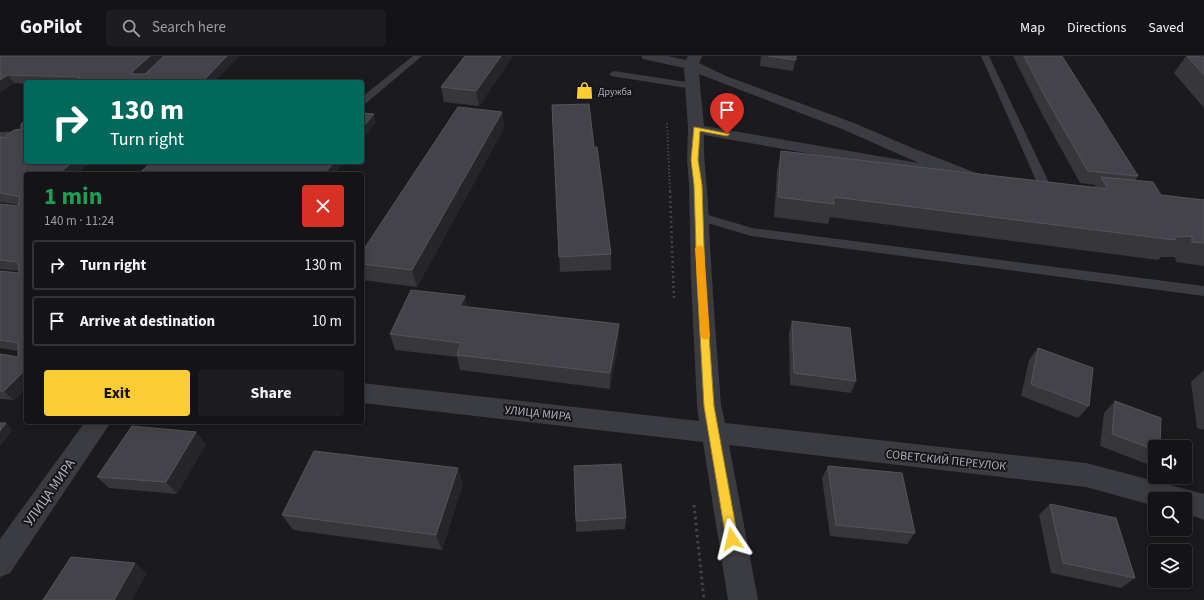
<!DOCTYPE html>
<html lang="en">
<head>
<meta charset="utf-8">
<style>
	body { margin:0; font-family:"Source Sans 3",sans-serif; background:#1d1d1f; color:#f1f3f6; height:100vh; display:flex; flex-direction:column; font-size:15px; white-space:nowrap }
	* { box-sizing:border-box; margin:0 }
	p { font-size:13px; color:#9d9ea1 }
	.icon { flex:none; width:22px; height:22px; fill:none; stroke:currentColor; stroke-width:2; stroke-linecap:round; stroke-linejoin:round }
	.map { position:relative; flex:1; overflow:hidden }
	.sheet { position:absolute; left:24px; top:116px; width:340px; height:252px; display:flex; flex-direction:column; background:#141416; border-radius:4px; box-shadow:0 2px 10px #0003,0 0 0 1px #333335 }
	.sheet>* { flex:none }
	.guide { position:absolute; left:24px; top:24px; width:340px; height:84px; border-radius:4px; box-shadow:0 2px 10px #0003,0 0 0 1px #333335; background:#00695c; color:#fff; overflow:hidden }
	.fabs { position:absolute; left:1148px; top:384px; display:grid; gap:8px }
	.fabs a { display:grid; place-items:center; width:44px; height:44px; border-radius:4px; background:#141416; box-shadow:0 2px 10px #0003,0 0 0 1px #333335; font-size:20px }
	.pin { position:absolute; display:grid; place-items:center; width:34px; height:34px; color:#fff; margin:-41px -17px; border-radius:50% 50% 50% 0; rotate:-45deg; box-shadow:0 0 4px #0007 }
	.pin .icon { rotate:45deg }
	.me { position:absolute; width:44px; margin:-22px; rotate:350deg; stroke-linejoin:round; filter:drop-shadow(0 0 3px #0008) }
	.turn { display:flex; align-items:center; gap:14px; height:84px; padding:0 20px; font-size:18px }
	.turn .icon { width:52px; height:52px; stroke-width:2.5 }
	.turn b { display:block; font-size:28px; line-height:34px }
	.round { display:grid; place-items:center; flex:none; width:42px; height:42px; border-radius:4px; background:#1d1d1f }
	.head { display:flex; align-items:center; justify-content:space-between; height:68px; padding:0 20px }
	h1 { font-size:24px; font-weight:700; line-height:30px; color:#1e9e55 }
	.action { display:flex; gap:8px; margin-top:auto; padding:8px 20px }
	.action a { flex:1; height:46px; border-radius:4px; background:#fbcd35; color:#111; font-size:16px; font-weight:700; line-height:46px; text-align:center }
	.action a+a { background:#1d1d1f; color:#f1f3f6 }
	ul { padding:0; list-style:none }
	li { display:flex; align-items:center; gap:12px; height:50px; margin:0 8px 6px; padding:0 12px; border:2px solid #333335; border-radius:4px }
	li div { flex:1 }
	li b { display:block; font-size:15px }
	li em { font-style:normal }
	header { display:flex; align-items:center; gap:24px; box-sizing:border-box; height:56px; padding:0 20px; background:#141416; border-bottom:1px solid #333335 }
	header strong { font-size:19px }
	nav { display:flex; gap:22px; margin-inline-start:auto; font-size:14px }
	.search { width:280px; height:36px; background:#1d1d1f; display:flex; align-items:center; gap:10px; box-sizing:border-box; padding:0 14px; border-radius:4px; color:#9d9ea1; font-size:15px }
	.map>svg:first-child { display:block }
</style>
</head>
<body>
<header>
<strong>GoPilot</strong>
<div class="search"><svg class="icon" aria-label="search" viewBox="0 0 24 24"><circle cx="10" cy="10" r="6"/><path d="M15 15l6 6"/></svg>Search here</div>
<nav><a>Map</a><a>Directions</a><a>Saved</a></nav>
</header>
<div class="map">
<svg width="1204" height="544" viewBox="0 0 1204 544">
	<rect width="100%" height="100%" fill="#1b1a1d"/>
	<g fill="none" stroke-linecap="round" stroke-linejoin="round">
		<!-- path-far2 -->
		<polyline stroke="#414349" stroke-width="2" stroke-dasharray="1.5 2" stroke-linecap="butt" points="667,67 670,136"/>
		<!-- path-far1 -->
		<polyline stroke="#414349" stroke-width="2.5" stroke-dasharray="2 3" stroke-linecap="butt" points="670,135 674,245"/>
		<!-- path -->
		<polyline stroke="#414349" stroke-width="3" stroke-dasharray="2.5 3.5" stroke-linecap="butt" points="694,449 704,544"/>
		<!-- service -->
		<g fill="#3b3c42" fill-rule="evenodd">
			<polygon points="413,0 422,0 365,48 362,49 362,41"/>
			<polygon points="981,0 989,0 1051,131 1049,133 1045,134 1039,131"/>
			<polygon points="614,15 693,27 698,30 693,33 611,20 609,18"/>
			<polygon points="26,75 26,81 0,82 0,76"/>
			<polygon points="698,156 752,172 1204,230 1204,240 751,180 694,163 692,160 694,157"/>
		</g>
		<!-- minor -->
		<g fill="#3b3c42" fill-rule="evenodd">
			<path d="M641,0H668L686,4L688,0H702L699,7L726,20L854,67L915,93L979,118L982,122L979,126L973,127L933,112L931,117L925,118L704,79C703,103 707,125 708,149C711,216 716,282 721,349L725,367L1086,407L1204,438V464L1185,457V443H1155V450L1086,431L729,389L758,544H728L703,386L362,347V327L699,365L697,349L691,223L689,129L687,104L688,73L684,12L643,3ZM699,18L842,73L919,107L704,70Z"/>
			<polygon points="85,366 111,366 10,517 0,521 0,483"/>
		</g>
	</g>
	<!-- wall -->
	<g fill="#37363b">
		<polygon points="0,0 164,0 144,18 239,0 214,26 26,26 26,28 14,27 0,37"/>
		<polygon points="465,0 513,0 479,50 444,46 441,31"/>
		<polygon points="761,0 796,0 793,15 760,10"/>
		<polygon points="1013,0 1062,0 1138,120 1135,125 1161,139 1204,144 1204,210 1176,206 1175,201 1161,201 1158,204 830,161 828,168 774,161 777,115 781,95 1094,131 1096,129 1080,127 1041,56"/>
		<polygon points="1186,0 1204,1 1204,52 1174,17"/>
		<polygon points="552,49 594,91 611,198 611,214 560,216"/>
		<polygon points="502,56 504,72 417,231 362,224 362,196"/>
		<polygon points="0,81 26,106 90,106 76,118 26,118 26,332 14,344 0,343 0,298 18,301 18,295 0,292 0,215 19,217 19,215 0,213 0,148 18,150 19,149 0,146"/>
		<polygon points="465,240 467,251 619,268 619,284 610,333 460,314 457,301 395,294 390,278"/>
		<polygon points="792,265 856,325 851,337 790,329 789,277"/>
		<polygon points="1038,292 1089,350 1078,362 1021,340 1029,304"/>
		<polygon points="1204,314 1204,374 1197,372 1191,326"/>
		<polygon points="1115,345 1155,391 1155,400 1147,408 1100,390 1104,357"/>
		<polygon points="206,388 177,438 109,432 97,421"/>
		<polygon points="828,410 915,477 907,488 830,480 822,422"/>
		<polygon points="463,428 442,494 293,474 282,459"/>
		<polygon points="1050,448 1135,522 1121,532 1051,517 1039,459"/>
		<polygon points="626,462 625,473 576,476 576,465"/>
	</g>
	<!-- shaded-wall -->
	<g fill="#262529">
		<polygon points="150,0 164,0 137,25 132,18 132,16"/>
		<polygon points="227,0 239,0 214,26 202,26"/>
		<polygon points="501,0 513,0 479,50 476,35"/>
		<polygon points="8,19 14,27 0,37 0,24"/>
		<polygon points="502,56 504,72 417,231 412,214"/>
		<polygon points="374,58 376,67 362,84 362,72"/>
		<polygon points="73,106 90,106 76,118 58,118"/>
		<polygon points="334,106 344,106 335,118 324,118"/>
		<polygon points="465,240 468,256 460,250"/>
		<polygon points="619,268 619,284 610,333 610,317"/>
		<polygon points="26,313 26,332 14,344 4,335"/>
		<polygon points="6,367 13,374 0,390 0,375"/>
		<polygon points="196,376 206,388 177,438 166,426"/>
		<polygon points="458,412 463,428 442,494 436,479"/>
		<polygon points="135,507 147,517 132,544 114,544"/>
	</g>
	<!-- building -->
	<g fill="#444349" stroke="#54545b">
		<polygon points="0,0 150,0 132,16 132,18 145,18 164,0 227,0 202,26 73,26 80,21 8,19 0,24"/>
		<polygon points="465,0 501,0 476,35 441,31"/>
		<polygon points="768,0 796,0 796,4"/>
		<polygon points="1024,0 1062,0 1138,120 1088,115 1047,44"/>
		<polygon points="1187,0 1204,1 1204,19"/>
		<polygon points="589,48 594,91 597,91 611,198 559,201 552,49"/>
		<polygon points="458,51 502,56 412,214 362,208 362,196"/>
		<polygon points="362,57 374,58 362,72"/>
		<polygon points="26,64 26,106 73,106 58,118 26,118 26,313 4,335 0,335 0,298 18,301 18,287 0,284 0,215 19,217 18,206 0,204 0,148 18,150 20,141 0,137 0,81 4,82 14,74 21,73 21,68"/>
		<polygon points="781,95 1108,133 1101,121 1153,126 1161,139 1204,144 1204,187 1192,186 1192,180 1175,181 1175,184 834,141 834,148 778,141"/>
		<polygon points="152,106 334,106 324,118 138,118"/>
		<polygon points="411,234 465,240 460,250 619,268 610,317 457,299 461,287 390,278"/>
		<polygon points="792,265 850,272 856,325 794,317"/>
		<polygon points="1038,292 1093,312 1089,350 1031,328"/>
		<polygon points="1115,345 1161,362 1160,391 1155,391 1155,394 1112,378"/>
		<polygon points="0,367 6,367 0,375"/>
		<polygon points="132,370 196,376 166,426 97,421"/>
		<polygon points="314,395 458,412 436,479 282,459"/>
		<polygon points="621,408 626,462 576,465 574,410"/>
		<polygon points="828,410 902,417 915,477 836,469"/>
		<polygon points="1050,448 1116,462 1135,522 1063,507"/>
		<polygon points="71,501 135,507 114,544 43,544"/>
	</g>
	<!-- route -->
	<polygon fill="#fbcd35" stroke="#a38522" points="694,71 730,78 727,80 700,75 698,104 702,129 705,223 714,350 738,483 736,487 732,489 728,487 726,483 704,350 697,223 694,129 691,104"/>
	<!-- slow -->
	<polygon fill="#f59e0b" points="700,189 704,192 710,281 705,284 701,281 695,192"/>
	<!-- icons -->
	<defs>
		<symbol id="shop-bare" viewBox="-9 -9 18 18"><path d="M-5-2.5h2.3a2.7 3.5 0 0 1 5.4 0H5L5.5 6h-11ZM-1.5-2.5h3a1.5 2.3 0 0 0-3 0Z" fill="#fbcd35" stroke="#161518" stroke-width="2.5" paint-order="stroke"/></symbol>
	</defs>
	<g fill-rule="evenodd">
		<use href="#shop-bare" x="572" y="22" width="25" height="25"/>
	</g>
	<g text-anchor="middle" stroke-width="4" stroke-linejoin="round" paint-order="stroke">
		<!-- far-poi labels -->
		<g font-size="10" fill="#adb0bd" stroke="#161518" text-anchor="start">
			<text x="598" y="39">Дружба</text>
		</g>
		<!-- street labels -->
		<g font-size="12" fill="#adb0bd" stroke="#161518">
			<text transform="translate(538 357) rotate(6)" y="4">УЛИЦА МИРА</text>
			<text transform="translate(946 404) rotate(6)" y="4">СОВЕТСКИЙ ПЕРЕУЛОК</text>
		</g>
		<!-- near-street labels -->
		<g font-size="14" fill="#adb0bd" stroke="#161518">
			<text transform="translate(49 436) rotate(-55)" y="5">УЛИЦА МИРА</text>
		</g>
	</g>
</svg>
<div class="fabs">
<a><svg class="icon" aria-label="sound" viewBox="0 0 24 24"><path d="M4 9h4l5-4v14l-5-4H4zM17 9q2 3 0 6"/></svg></a>
<a><svg class="icon" aria-label="search" viewBox="0 0 24 24"><circle cx="10" cy="10" r="6"/><path d="M15 15l6 6"/></svg></a>
<a><svg class="icon" aria-label="layers" viewBox="0 0 24 24"><path d="M12 4l9 5-9 5-9-5zM3 14l9 5 9-5"/></svg></a>
</div>
<div class="pin" style="left:727px;top:78px;background:#d93025"><svg class="icon" aria-label="arrive" viewBox="0 0 24 24"><path d="M6 21V4h12l-3 4 3 4H6"/></svg></div>
<svg class="me" style="left:732px;top:483px" viewBox="-20 -20 40 40"><path d="M0-17L14 15 0 8-14 15z" fill="#fbcd35" stroke="#fff" stroke-width="4"/></svg>
<div class="guide">
<div class="turn"><svg class="icon" aria-label="right" viewBox="0 0 24 24"><path d="M7 20v-9h11M14 6l5 5-5 5"/></svg><div><b>130 m</b>Turn right</div></div>
</div>
<section class="sheet">
<div class="head"><div><h1>1 min</h1><p>140 m · 11:24</p></div><a class="round" style="background:#d93025;color:#fff"><svg class="icon" aria-label="close" viewBox="0 0 24 24"><path d="M6 6l12 12M18 6L6 18"/></svg></a></div>
<ul>
<li><svg class="icon" aria-label="right" viewBox="0 0 24 24"><path d="M7 20v-9h11M14 6l5 5-5 5"/></svg><div><b>Turn right</b></div><em>130 m</em></li>
<li><svg class="icon" aria-label="arrive" viewBox="0 0 24 24"><path d="M6 21V4h12l-3 4 3 4H6"/></svg><div><b>Arrive at destination</b></div><em>10 m</em></li>
</ul>
<div class="action"><a>Exit</a><a>Share</a></div>
</section>
</div>
</body>
</html>
